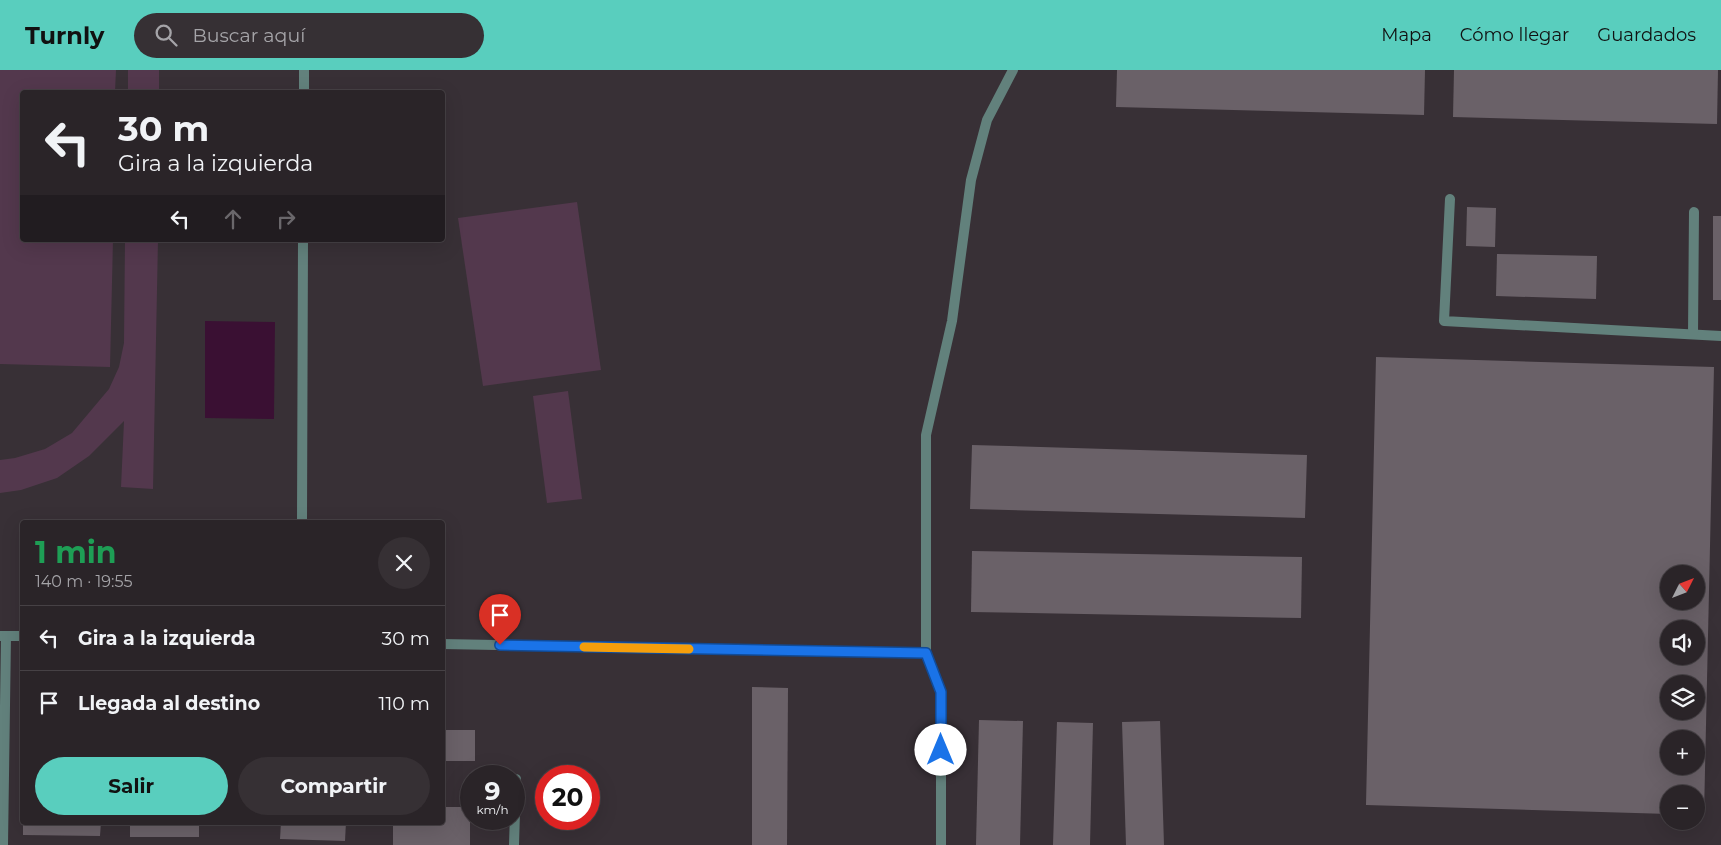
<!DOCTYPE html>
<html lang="es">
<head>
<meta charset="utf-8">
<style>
	body { margin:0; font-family:Montserrat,sans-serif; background:#363034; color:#f1f3f6; height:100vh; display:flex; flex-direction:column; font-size:19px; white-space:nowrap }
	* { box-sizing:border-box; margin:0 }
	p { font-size:16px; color:#a5a4a8 }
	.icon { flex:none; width:28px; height:28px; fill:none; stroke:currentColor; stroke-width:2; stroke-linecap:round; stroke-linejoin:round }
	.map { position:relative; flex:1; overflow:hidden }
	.drawer { position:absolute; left:20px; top:450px; width:425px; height:305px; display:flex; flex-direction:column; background:#2a2428; border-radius:5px; box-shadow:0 5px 20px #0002,0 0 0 1px #464145 }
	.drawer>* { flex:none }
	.hud { position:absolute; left:20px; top:20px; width:425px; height:152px; border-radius:5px; box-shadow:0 5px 20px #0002,0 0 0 1px #464145; background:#2a2428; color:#f1f3f6; overflow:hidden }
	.needle { width:32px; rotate:48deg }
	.buttons { position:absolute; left:1660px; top:495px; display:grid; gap:10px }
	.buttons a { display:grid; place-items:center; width:45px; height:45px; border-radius:50%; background:#2a2428; box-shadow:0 5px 20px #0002,0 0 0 1px #464145; font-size:25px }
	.speed { position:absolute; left:460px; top:695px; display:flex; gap:10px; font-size:25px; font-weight:700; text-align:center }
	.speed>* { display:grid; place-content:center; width:65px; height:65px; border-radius:50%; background:#2a2428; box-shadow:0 5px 20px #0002,0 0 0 1px #464145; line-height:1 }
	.speed small { font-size:12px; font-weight:400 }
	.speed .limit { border:8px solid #d22; background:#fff; color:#111 }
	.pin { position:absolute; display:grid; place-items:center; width:42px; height:42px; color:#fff; margin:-51px -21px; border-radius:50% 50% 50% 0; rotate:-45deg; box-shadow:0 0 5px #0007 }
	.pin .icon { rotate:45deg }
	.me { position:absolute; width:55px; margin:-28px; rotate:0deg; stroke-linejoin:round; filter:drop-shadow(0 0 4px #0008) }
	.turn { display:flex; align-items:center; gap:18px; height:105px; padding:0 15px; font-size:22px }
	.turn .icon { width:65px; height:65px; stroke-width:2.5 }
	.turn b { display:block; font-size:35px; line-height:42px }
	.lanes { display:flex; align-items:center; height:48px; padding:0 15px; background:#0003; justify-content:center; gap:25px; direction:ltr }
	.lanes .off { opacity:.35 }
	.round { display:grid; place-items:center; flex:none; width:52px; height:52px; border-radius:26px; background:#363034 }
	.headline { display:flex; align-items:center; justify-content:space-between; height:85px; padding:0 15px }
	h1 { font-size:30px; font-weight:700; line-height:38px; color:#1e9e55 }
	.primary-button { display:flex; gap:10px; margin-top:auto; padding:10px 15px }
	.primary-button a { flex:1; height:58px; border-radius:30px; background:#59cebe; color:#111; font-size:20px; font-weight:700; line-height:58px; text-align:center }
	.primary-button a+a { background:#363034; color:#f1f3f6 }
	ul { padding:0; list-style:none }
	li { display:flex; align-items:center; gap:15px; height:65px; padding:0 15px; border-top:1px solid #464145 }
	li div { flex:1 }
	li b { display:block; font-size:19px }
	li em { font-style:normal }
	header { display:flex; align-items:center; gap:30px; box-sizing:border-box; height:70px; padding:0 25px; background:#59cebe; color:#111 }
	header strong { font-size:24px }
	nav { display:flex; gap:28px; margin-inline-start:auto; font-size:18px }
	.search { width:350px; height:45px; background:#363034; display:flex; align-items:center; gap:12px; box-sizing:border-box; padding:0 18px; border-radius:28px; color:#a5a4a8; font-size:19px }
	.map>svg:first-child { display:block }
</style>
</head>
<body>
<header>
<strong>Turnly</strong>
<div class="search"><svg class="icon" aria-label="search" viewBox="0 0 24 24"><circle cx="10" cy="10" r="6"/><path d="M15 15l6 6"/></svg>Buscar aquí</div>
<nav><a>Mapa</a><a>Cómo llegar</a><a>Guardados</a></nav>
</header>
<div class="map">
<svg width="1721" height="775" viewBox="0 0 1721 775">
	<rect width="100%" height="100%" fill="#383036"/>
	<!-- green -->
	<g fill="#53384d">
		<polygon points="0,0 116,0 115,22 22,22 22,170 113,170 110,297 0,294"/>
		<rect x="128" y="0" width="31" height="22"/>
		<polygon points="577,132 601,300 483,316 458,148"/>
		<polygon points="125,170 158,170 153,419 121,417 124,351 89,386 57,408 21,420 0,423 0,390 15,388 45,379 72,363 109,319 119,297 124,273"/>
		<polygon points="568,321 582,429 547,433 533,326"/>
	</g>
	<!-- water -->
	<polygon fill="#3a1033" points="205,251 275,252 274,349 205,348"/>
	<!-- building -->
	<g fill="#6a6168" fill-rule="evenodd">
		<polygon points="1117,0 1425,0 1424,45 1116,37"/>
		<polygon points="1454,0 1718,0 1717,54 1453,47"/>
		<polygon points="1467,137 1496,138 1495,177 1466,176"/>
		<rect x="1713" y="146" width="8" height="84"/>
		<polygon points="1497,184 1597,186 1596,229 1496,226"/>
		<path d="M1376,287L1714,297L1704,745H1696V724H1669V744L1366,735ZM1669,504H1696V531H1669ZM1669,559H1696V586H1669ZM1669,614H1696V641H1669ZM1669,669H1696V696H1669Z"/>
		<polygon points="972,375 1307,385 1305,448 970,439"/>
		<polygon points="972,481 1302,487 1301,548 971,542"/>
		<polygon points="752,617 788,618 787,775 752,775"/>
		<polygon points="979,650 1023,651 1020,775 976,775"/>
		<polygon points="1160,651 1164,775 1126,775 1122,652"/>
		<polygon points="1057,652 1093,653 1090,775 1053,775"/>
		<rect x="442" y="660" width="33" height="31"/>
		<polygon points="442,737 470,737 470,775 393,775 393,752 442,752"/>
		<polygon points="23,752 101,752 100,766 23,765"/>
		<rect x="130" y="752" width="69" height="15"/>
		<polygon points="281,752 346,752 345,771 280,769"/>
	</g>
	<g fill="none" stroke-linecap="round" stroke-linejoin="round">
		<!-- lane -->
		<g stroke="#62817c" stroke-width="10">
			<polyline points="304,22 304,0"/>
			<polyline points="1450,129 1444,251 1721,266"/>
			<polyline points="1693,264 1694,142"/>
			<polyline points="302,452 303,170"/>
			<polyline points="1,566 22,566"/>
			<polyline points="442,574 926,583"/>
			<polyline points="3,775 6,566"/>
			<polyline points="514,775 516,709"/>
			<polyline points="941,775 941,622 926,583 926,365 952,251 971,110 987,50 1013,0"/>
		</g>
	</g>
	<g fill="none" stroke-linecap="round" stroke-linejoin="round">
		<defs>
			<polyline id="route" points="500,575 926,583 941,622 941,680"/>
		</defs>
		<!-- route casing -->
		<use href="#route" stroke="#114b97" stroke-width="12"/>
		<!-- route -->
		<use href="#route" stroke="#1a73e8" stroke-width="9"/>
		<!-- slow -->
		<polyline stroke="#f59e0b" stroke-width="9" points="584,577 689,579"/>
	</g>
</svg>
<div class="buttons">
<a><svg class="needle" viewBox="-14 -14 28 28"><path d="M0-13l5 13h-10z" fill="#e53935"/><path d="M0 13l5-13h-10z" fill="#a5a4a8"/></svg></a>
<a><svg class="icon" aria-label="sound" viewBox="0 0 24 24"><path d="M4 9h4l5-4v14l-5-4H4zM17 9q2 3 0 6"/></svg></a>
<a><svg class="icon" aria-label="layers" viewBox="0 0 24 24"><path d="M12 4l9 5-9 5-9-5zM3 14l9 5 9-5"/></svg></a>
<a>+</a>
<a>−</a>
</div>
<div class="speed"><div>9<small>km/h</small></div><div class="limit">20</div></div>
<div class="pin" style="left:500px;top:575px;background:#d93025"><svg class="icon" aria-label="arrive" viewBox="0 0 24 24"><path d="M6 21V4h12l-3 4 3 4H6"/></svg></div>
<svg class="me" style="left:941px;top:680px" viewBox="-20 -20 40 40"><circle r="19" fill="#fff"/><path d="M0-13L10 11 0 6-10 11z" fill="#1a73e8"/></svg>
<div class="hud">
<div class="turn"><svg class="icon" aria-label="left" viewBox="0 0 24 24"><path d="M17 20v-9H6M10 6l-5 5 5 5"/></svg><div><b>30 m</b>Gira a la izquierda</div></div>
<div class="lanes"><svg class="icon" aria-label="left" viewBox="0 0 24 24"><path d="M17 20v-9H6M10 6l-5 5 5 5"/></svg><svg class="icon off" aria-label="ahead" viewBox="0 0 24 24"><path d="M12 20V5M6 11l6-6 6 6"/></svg><svg class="icon off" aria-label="right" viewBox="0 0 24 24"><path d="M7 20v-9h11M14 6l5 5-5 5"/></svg></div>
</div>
<section class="drawer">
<div class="headline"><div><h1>1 min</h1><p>140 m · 19:55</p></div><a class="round"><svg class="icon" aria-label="close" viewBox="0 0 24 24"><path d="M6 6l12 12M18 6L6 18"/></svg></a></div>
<ul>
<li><svg class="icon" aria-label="left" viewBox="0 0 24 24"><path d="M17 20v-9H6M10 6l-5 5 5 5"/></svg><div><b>Gira a la izquierda</b></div><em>30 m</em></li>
<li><svg class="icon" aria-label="arrive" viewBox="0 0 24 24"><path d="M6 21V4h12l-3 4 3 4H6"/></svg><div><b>Llegada al destino</b></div><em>110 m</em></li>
</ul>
<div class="primary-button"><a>Salir</a><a>Compartir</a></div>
</section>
</div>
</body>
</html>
